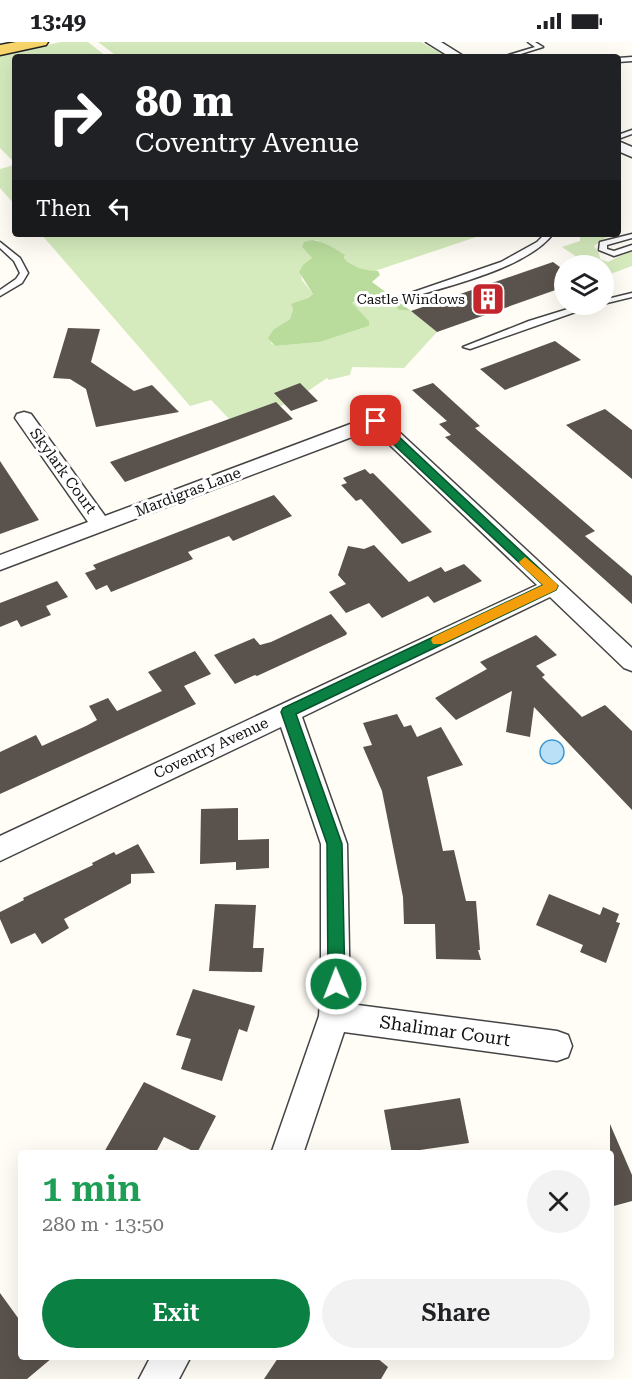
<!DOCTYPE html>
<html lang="en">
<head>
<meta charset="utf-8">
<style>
	body { margin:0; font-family:"Roboto Serif",serif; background:#f2f2f2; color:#202124; height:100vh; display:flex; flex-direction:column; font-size:22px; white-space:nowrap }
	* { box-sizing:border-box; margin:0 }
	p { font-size:20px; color:#757577 }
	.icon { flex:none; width:33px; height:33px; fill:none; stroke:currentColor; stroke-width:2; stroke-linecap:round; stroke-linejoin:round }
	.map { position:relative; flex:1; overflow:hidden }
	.side { position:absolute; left:18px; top:1108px; width:596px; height:210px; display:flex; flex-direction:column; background:#fff; border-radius:6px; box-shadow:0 6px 24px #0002 }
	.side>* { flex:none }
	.banner { position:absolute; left:12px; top:12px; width:609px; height:183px; border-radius:6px; box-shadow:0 6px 24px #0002; background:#202124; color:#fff; overflow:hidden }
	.controls { position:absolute; left:554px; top:213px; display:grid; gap:12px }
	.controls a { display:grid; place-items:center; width:60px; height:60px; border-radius:50%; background:#fff; box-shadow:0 6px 24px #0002; font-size:30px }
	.pin { position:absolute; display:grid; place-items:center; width:51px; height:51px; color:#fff; margin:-26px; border-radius:12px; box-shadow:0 3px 9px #0006 }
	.me { position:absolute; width:66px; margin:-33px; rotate:359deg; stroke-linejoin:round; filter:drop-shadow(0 0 4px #0008) }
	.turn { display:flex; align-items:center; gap:21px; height:126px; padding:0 24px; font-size:27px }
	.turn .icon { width:78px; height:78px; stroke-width:2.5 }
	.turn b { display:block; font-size:42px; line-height:51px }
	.then { display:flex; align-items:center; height:57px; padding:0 24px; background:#0003; gap:12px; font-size:22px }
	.round { display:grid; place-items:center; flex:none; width:63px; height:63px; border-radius:32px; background:#f2f2f2 }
	.summary { display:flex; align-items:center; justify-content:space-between; height:102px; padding:0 24px }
	h1 { font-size:36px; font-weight:600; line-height:45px; color:#1e9e55 }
	.action { display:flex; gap:12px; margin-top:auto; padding:12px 24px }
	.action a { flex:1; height:69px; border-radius:36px; background:#0b8043; color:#fff; font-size:24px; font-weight:600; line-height:69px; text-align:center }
	.action a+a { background:#f2f2f2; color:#202124 }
	.status { display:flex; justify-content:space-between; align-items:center; height:42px; padding:0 30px; background:#fff; direction:ltr }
	.status svg { height:16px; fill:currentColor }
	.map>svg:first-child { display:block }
</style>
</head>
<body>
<div class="status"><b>13:49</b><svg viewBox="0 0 49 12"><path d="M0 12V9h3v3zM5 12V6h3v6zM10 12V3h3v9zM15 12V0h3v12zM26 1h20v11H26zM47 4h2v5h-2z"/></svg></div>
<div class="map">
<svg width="632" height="1337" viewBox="0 0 632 1337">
	<rect width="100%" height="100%" fill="#fffdf5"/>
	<!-- green -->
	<g fill="#d5ebbd">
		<polygon points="61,0 88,0 107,15 15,15 15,163 0,146 0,127 11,124 14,120 0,106 0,13"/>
		<polygon points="98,0 421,0 447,15 118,15"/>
		<path d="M41,192H485L375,229C365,229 350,224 344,216L345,214L317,198H312L302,205L312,216L300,228L302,238L313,252L293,267L290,277L274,287L271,301L275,304L320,300L369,284V279L351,261L381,253L389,255L399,268L411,269L437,290L404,326L352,325L350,333L329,338L327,336L292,360L233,381L211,358L190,364Z"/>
		<polygon points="580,192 611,192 594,204 599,211 600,217 608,220 632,208 632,224 605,234 603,224 589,223 562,205 580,199"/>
	</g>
	<!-- forest -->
	<path fill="#b9dc9c" d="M312,198C322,198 337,208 345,213L344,216C351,225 367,229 378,229L380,233L372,240L411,269L399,268C395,265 393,259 390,256C383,249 359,256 352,261L369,279V284L320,300L275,304L268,296L274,287L290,277L293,267L291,262L308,256L313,252L299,230L303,223L312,216L302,205L304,200Z"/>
	<!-- water -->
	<circle fill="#b9e0f7" stroke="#3f96cf" stroke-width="1.5" cx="552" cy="710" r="12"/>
	<!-- building -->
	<g fill="#5a524d">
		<polygon points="553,220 564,228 564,245 437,290 411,269"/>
		<polygon points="68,286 100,287 91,320 134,349 152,343 179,370 96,385 86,347 70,337 53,336"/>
		<polygon points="555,299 581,318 505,348 480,327"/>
		<polygon points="300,341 318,359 291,369 274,351"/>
		<polygon points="433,341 480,384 475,386 595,489 585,494 632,534 632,562 445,395 451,393 439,382 447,379 412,348"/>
		<polygon points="276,360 293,377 125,440 110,420"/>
		<polygon points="605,367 632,388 632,437 566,383"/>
		<polygon points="0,419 39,478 0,492"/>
		<polygon points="365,427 370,432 373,431 432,490 402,502 361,457 356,459 341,443 347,441 343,436"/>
		<polygon points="274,453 292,474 233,499 229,494 188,510 193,517 111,550 107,543 96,548 85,531 96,527 93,523"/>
		<polygon points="374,503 409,540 441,525 445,530 464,522 482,539 434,561 428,554 382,576 369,561 346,571 329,550 346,542 338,533 348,504 364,507"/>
		<polygon points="57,539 68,555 46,564 51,573 21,585 17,578 0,585 0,561"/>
		<polygon points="331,572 347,591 346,593 257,634 255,633 235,642 214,613 254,596 260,603 271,600"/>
		<polygon points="536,593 557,613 536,624 545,633 542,635 582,675 605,663 632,689 632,768 534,665 530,695 506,690 512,649 456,678 435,656 487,627 480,620"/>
		<polygon points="195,609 211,632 184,644 196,662 0,752 0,710 36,693 42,704 86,684 97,678 89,664 108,656 117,669 162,649 148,630"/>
		<polygon points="397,672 404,685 411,683 417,695 441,685 463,723 427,735 443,809 454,808 466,859 476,859 480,908 478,908 481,918 436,917 435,882 404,882 403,855 382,749 363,705 372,703 363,681"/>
		<polygon points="238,766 238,798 269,797 269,826 236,828 236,820 200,822 201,767"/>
		<polygon points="138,802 155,831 131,832 131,841 64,877 69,886 42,902 35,891 11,902 0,877 0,870 24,858 23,856 93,823 92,821 114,810 116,813"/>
		<polygon points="549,852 600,873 603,865 619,872 616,880 620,881 606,921 580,910 583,903 536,883"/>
		<polygon points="215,862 256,863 253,906 264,906 262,930 209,929"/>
		<polygon points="193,947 255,964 247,990 239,987 222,1039 181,1027 191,997 176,993"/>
		<polygon points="144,1040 216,1074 197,1111 164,1095 155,1112 103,1112"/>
		<polygon points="460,1056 469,1101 392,1112 384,1068"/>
		<polygon points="610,1082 632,1133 632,1159 610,1165"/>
		<polygon points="0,1251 21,1280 21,1316 52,1316 27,1337 0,1337"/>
		<polygon points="278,1316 377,1316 388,1325 381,1337 264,1337"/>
	</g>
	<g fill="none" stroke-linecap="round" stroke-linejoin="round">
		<defs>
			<g id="service">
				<polygon points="528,0 535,0 543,5 511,15 502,15 535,5"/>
				<polygon points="632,15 632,19 618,20 618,16"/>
				<polygon points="632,88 632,92 618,97 618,93"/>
				<path d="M545,192H553C524,228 446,244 403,258L396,256L501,220L537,200Z"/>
				<polygon points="632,192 632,196 607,203 607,207 614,209 632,203 632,208 614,214 599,208 600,200"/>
				<polygon points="0,200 20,216 28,231 22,241 0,254 0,248 16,237 20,231 14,219 0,206"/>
				<polygon points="632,251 632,255 603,262 603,258"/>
				<polygon points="584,262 598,262 470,307 463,305 529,279"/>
			</g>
			<g id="minor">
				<polygon points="426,0 441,0 465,15 450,15"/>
				<polygon points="618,99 632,105 632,115 618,109"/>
				<polygon points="24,370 31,372 105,474 369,375 383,375 632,606 632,629 624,626 550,555 302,675 347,802 350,962 557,989 568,993 572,1004 568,1015 557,1019 344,990 303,1112 271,1112 319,974 321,942 321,802 281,685 0,819 0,794 537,543 373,387 0,528 0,513 88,480 15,376 17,372"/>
				<polygon points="150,1316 190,1316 179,1337 139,1337"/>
			</g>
			<polygon id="primary" points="16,0 48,0 46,3 0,13 0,3"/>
		</defs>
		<!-- service casing -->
		<use href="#service" stroke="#444" stroke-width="3"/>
		<!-- minor casing -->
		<use href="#minor" stroke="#444" stroke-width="3"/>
		<!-- primary casing -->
		<use href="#primary" stroke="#222" stroke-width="3"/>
		<!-- service -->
		<use href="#service" fill="#fff" fill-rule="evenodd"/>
		<!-- minor -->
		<use href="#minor" fill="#fff" fill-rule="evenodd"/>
		<!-- primary -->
		<use href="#primary" fill="#f9d66b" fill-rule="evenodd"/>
	</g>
	<!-- route -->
	<polygon fill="#0b8043" stroke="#07532c" stroke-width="1.5" points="376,376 380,377 558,544 556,548 296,672 342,802 345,942 342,947 336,950 331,947 328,942 327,802 281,670 283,666 543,543 372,382 371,379"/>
	<!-- slow -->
	<polygon fill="#f59e0b" points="525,515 556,541 558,544 556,548 442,602 433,602 431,598 433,595 543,543 521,523 519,520"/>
	<!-- icons -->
	<defs>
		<symbol id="building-square" viewBox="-11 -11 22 22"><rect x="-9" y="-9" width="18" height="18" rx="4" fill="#c4262e" stroke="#fff"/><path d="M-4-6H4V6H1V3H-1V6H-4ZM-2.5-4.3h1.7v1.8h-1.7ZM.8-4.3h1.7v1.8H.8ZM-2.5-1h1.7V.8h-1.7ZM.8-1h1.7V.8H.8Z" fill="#fff"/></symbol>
	</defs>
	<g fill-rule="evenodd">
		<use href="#building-square" x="469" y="238" width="38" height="38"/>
	</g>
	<g text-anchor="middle" stroke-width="6" stroke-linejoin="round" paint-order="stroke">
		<!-- far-poi labels -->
		<g font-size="14" fill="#111" stroke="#fff" text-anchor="end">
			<text x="465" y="262">Castle Windows</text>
		</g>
		<!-- street labels -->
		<g font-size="15" fill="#111" stroke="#fff">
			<text transform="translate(63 429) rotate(54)" y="5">Skylark Court</text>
			<text transform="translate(188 450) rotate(-21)" y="5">Mardigras Lane</text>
			<text transform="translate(211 706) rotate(-25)" y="5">Coventry Avenue</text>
		</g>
		<!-- near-street labels -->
		<g font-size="18" fill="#111" stroke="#fff">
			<text transform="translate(445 989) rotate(8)" y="6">Shalimar Court</text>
		</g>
	</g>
</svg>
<div class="controls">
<a><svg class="icon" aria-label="layers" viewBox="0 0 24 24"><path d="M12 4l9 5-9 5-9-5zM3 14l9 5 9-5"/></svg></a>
</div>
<div class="pin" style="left:376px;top:379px;background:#d93025"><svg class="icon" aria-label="arrive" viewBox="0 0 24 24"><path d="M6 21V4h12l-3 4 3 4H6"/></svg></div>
<svg class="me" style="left:336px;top:942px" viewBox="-20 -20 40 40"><circle r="17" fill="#0b8043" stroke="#fff" stroke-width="3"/><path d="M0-11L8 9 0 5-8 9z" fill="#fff"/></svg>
<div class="banner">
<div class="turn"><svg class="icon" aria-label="right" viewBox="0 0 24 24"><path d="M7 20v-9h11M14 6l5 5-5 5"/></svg><div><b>80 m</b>Coventry Avenue</div></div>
<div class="then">Then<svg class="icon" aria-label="left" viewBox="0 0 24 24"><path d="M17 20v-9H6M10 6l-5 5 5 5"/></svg></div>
</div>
<section class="side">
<div class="summary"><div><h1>1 min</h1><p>280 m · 13:50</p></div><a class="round"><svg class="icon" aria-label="close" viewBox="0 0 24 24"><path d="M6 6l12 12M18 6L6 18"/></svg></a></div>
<div class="action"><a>Exit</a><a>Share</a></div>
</section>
</div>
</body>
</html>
